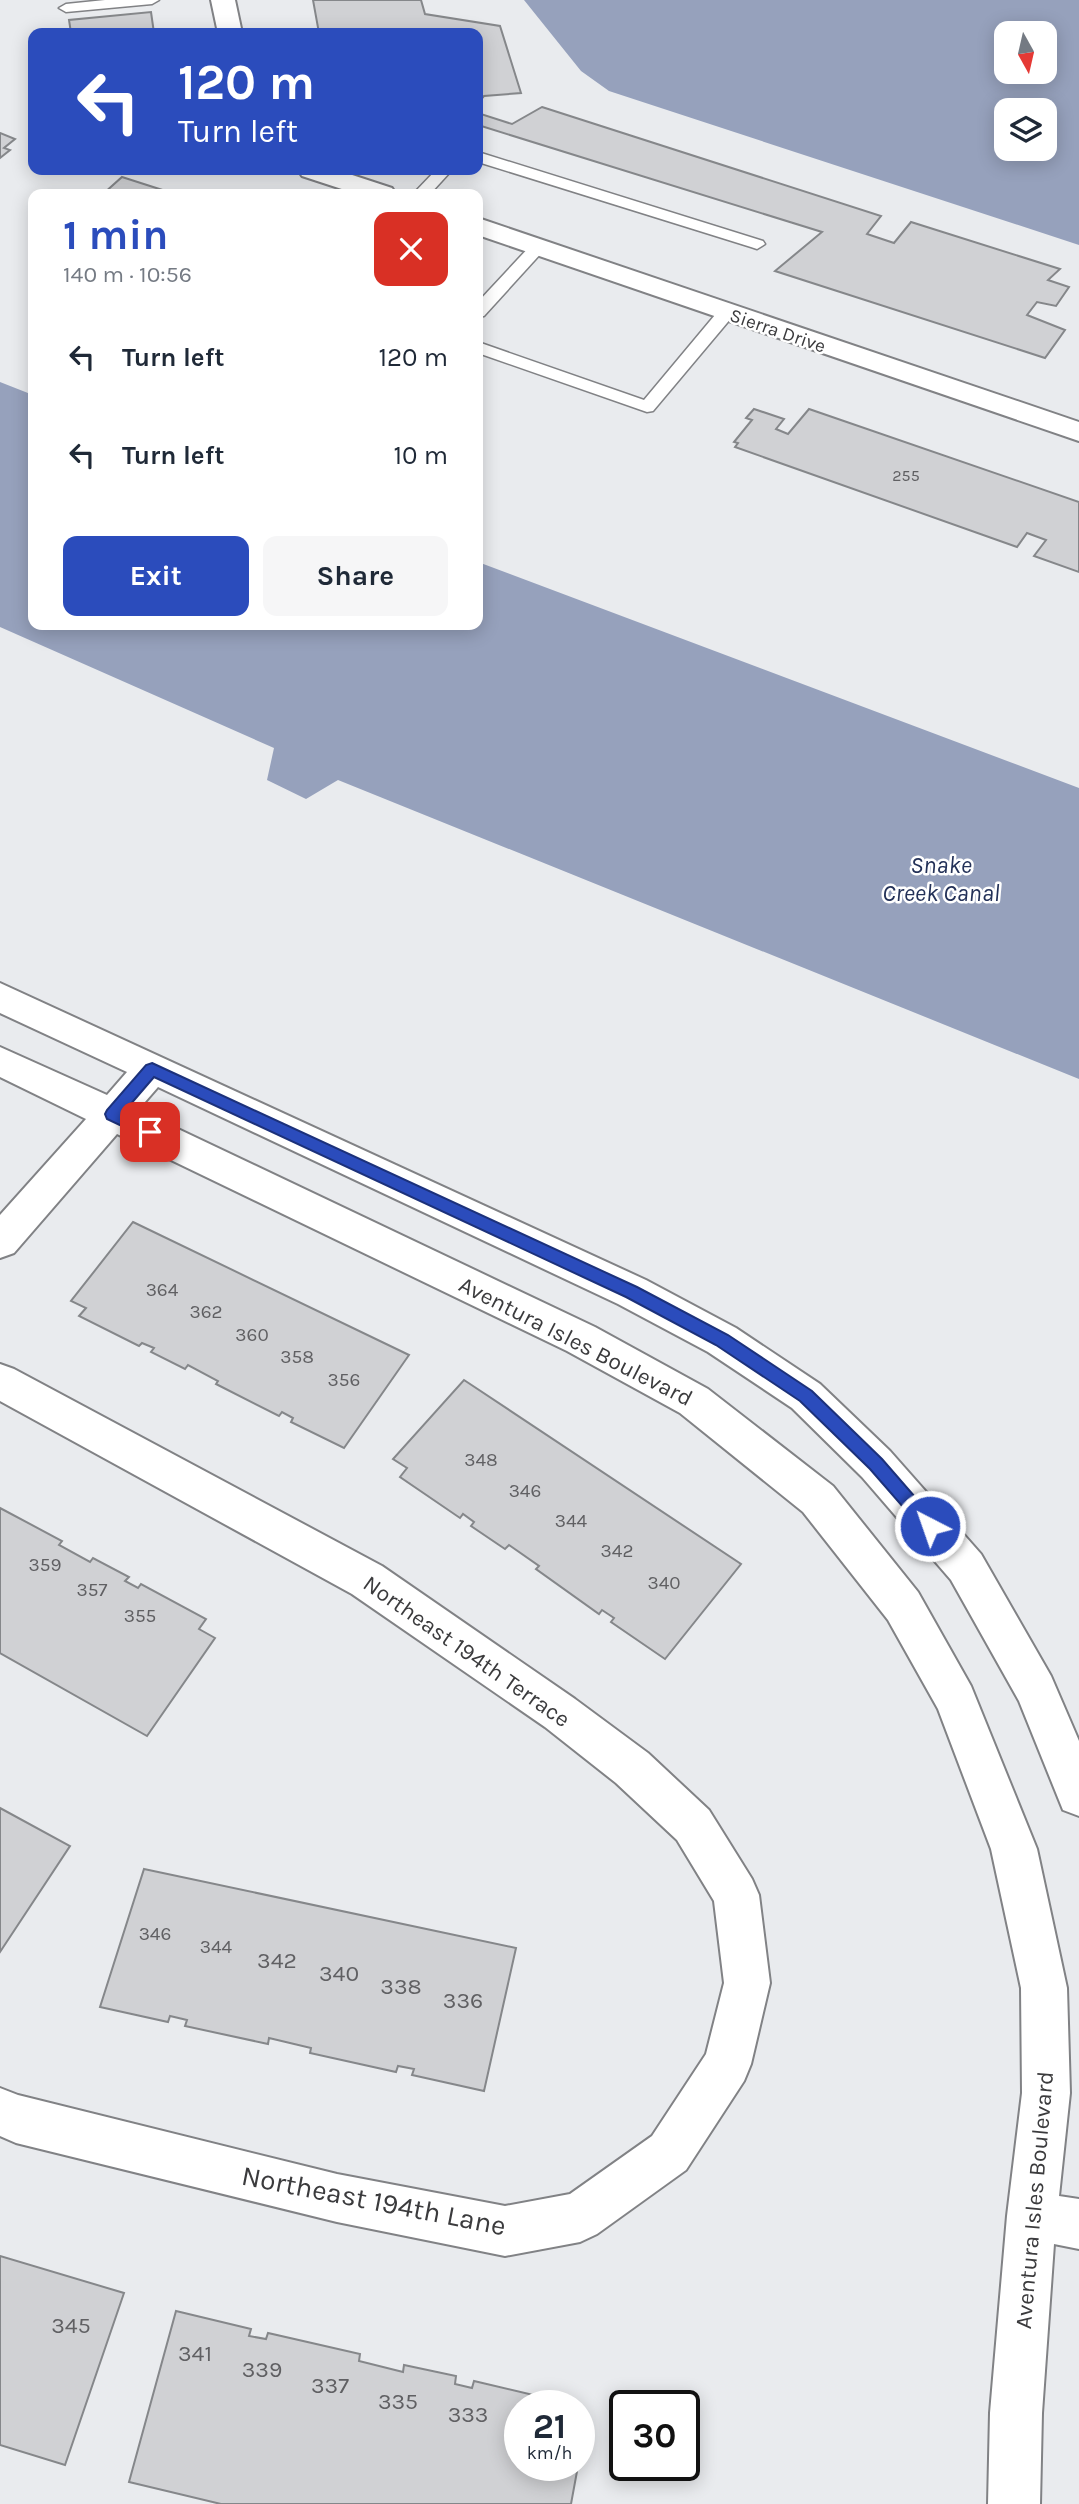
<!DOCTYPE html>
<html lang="en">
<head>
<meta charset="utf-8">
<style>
	body { margin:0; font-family:Karla,sans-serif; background:#f6f6f7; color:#1f2937; height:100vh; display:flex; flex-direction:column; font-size:26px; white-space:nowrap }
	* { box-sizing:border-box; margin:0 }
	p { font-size:23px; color:#747a83 }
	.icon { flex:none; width:38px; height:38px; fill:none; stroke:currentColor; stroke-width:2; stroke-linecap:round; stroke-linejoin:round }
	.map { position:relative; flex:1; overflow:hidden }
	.drawer { position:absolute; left:28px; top:189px; width:455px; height:441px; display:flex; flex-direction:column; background:#fff; border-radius:14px; box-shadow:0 4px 18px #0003 }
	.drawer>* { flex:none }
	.guide { position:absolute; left:28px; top:28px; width:455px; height:147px; border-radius:14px; box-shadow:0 4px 18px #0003; background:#2b4cbc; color:#fff; overflow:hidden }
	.needle { width:46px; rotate:172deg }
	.buttons { position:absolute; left:994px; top:21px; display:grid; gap:14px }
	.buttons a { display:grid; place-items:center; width:63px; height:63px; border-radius:14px; background:#fff; box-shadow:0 4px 18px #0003; font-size:35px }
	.speed { position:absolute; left:504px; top:2390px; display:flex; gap:14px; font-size:35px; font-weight:700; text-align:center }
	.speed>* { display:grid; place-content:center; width:91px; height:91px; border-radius:50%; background:#fff; box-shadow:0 4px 18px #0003; line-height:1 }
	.speed small { font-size:18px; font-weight:400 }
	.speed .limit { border:4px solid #111; border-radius:10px; background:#fff; color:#111 }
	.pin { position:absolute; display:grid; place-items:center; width:60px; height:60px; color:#fff; margin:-30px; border-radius:14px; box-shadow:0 4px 10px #0006 }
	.me { position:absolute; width:77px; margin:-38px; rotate:319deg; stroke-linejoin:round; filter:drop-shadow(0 0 5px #0008) }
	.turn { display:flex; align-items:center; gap:24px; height:147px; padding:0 35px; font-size:32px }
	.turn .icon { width:91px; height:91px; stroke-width:2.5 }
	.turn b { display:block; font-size:49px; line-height:60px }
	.round { display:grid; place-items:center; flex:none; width:74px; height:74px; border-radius:14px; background:#f6f6f7 }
	.head { display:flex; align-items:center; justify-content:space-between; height:119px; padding:0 35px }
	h1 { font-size:42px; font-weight:700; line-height:52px; color:#2b4cbc }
	.button { display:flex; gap:14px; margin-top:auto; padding:14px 35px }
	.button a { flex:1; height:80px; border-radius:14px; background:#2b4cbc; color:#fff; font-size:28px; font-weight:700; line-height:80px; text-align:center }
	.button a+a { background:#f6f6f7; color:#1f2937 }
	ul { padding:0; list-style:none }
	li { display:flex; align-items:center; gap:21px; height:98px; padding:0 35px }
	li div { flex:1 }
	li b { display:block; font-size:26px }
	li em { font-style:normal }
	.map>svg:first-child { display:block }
</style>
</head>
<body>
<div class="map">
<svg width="1079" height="2504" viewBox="0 0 1079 2504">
	<rect width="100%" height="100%" fill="#e9ebee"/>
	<!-- water -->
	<g fill="#96a1bc" fill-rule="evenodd">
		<path d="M524,0H1079V245L609,91L581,71ZM1006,33H1045V72H1006ZM1006,110H1045V149H1006Z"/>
		<polygon points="0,382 33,395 33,625 478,625 478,562 1079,788 1079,1079 338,780 306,799 267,780 274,748 0,627"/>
	</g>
	<!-- building -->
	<g fill="#d0d1d4" stroke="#85878a" stroke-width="2">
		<polygon points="313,0 421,0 425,14 500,26 521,93 484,96 478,103 478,33 319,33"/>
		<polygon points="151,12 154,33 71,33 69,20"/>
		<polygon points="542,107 881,216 867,234 894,243 911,222 1060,269 1048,280 1069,287 1056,306 1037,302 1027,315 1065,330 1045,358 775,271 822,232 478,125 478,113 512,124"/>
		<polygon points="0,133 15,139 4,148 10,150 0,158"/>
		<polygon points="122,177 175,194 103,194"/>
		<polygon points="754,409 784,419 776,429 788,434 809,409 1079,502 1079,572 1034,556 1046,540 1027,533 1017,547 735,447 738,443 734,442 752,420 746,418"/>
		<polygon points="133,1222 409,1355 344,1448 291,1422 293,1418 282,1412 279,1416 216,1384 218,1381 188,1365 185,1369 151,1352 154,1348 142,1343 139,1346 79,1316 86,1308 71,1301"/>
		<polygon points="464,1380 741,1564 665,1659 611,1622 614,1618 602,1610 599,1614 536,1569 539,1566 509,1545 505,1549 471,1526 474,1522 463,1514 460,1518 400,1477 407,1468 393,1459"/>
		<polygon points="0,1508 62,1541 59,1545 90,1562 93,1558 129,1577 125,1581 138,1588 141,1584 206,1619 199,1629 215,1638 147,1736 0,1653"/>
		<polygon points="0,1808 70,1846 0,1952"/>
		<polygon points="144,1869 516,1948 484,2091 412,2075 414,2069 398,2066 396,2072 310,2053 311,2048 269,2038 268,2044 185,2026 187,2020 170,2016 168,2022 100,2007"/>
		<polygon points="0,2256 124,2293 65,2465 0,2445"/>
		<polygon points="176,2311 251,2329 249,2336 266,2339 268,2333 360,2354 359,2361 403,2372 404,2365 456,2376 455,2384 472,2388 474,2381 567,2403 566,2406 520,2406 520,2466 578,2466 571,2504 221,2504 129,2482"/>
		<polygon points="579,2422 586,2424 579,2459"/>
	</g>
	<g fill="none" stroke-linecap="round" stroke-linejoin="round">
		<defs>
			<g id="lane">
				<polygon points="105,0 159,0 152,4 66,12 59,8 66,4"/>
				<polygon points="478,152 763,241 765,244 757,249 751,247 478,162"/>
				<polygon points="436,170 452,170 430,194 413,194"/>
				<polygon points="538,242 544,244 546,247 544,250 484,316 478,317 478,302 532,244"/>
				<polygon points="726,308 732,309 734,313 732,317 653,411 647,412 478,353 478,342 644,400 720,309"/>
			</g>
			<g id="street">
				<polygon points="211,0 235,0 242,33 218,33"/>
				<polygon points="298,170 337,170 392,188 396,194 357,194 302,176"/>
				<polygon points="478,218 1079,422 1079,441 478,235"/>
				<polygon points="0,983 646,1280 736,1328 820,1384 890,1451 981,1554 1051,1676 1079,1741 1079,1816 1063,1810 1019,1701 951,1580 862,1477 792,1408 708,1352 618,1304 158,1087 138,1110 595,1327 708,1389 833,1486 918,1592 971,1686 1037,1849 1067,1988 1070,2093 1059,2196 1079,2199 1079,2249 1054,2244 1042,2413 1040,2504 988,2504 990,2413 1007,2216 1022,2093 1021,1988 991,1849 938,1709 888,1620 803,1512 680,1413 567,1351 117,1134 14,1253 0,1258 0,1215 86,1119 0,1077 0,1047 107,1095 127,1072 0,1013"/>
				<polygon points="0,1364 14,1369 382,1566 575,1699 648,1753 709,1810 752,1879 759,1895 770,1983 751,2064 744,2081 686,2170 597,2234 580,2242 505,2256 337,2222 16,2143 0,2136 0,2088 18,2095 337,2174 505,2206 570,2194 652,2136 706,2054 724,1983 714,1901 677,1840 616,1783 545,1727 352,1594 0,1401"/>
			</g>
		</defs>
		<!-- lane casing -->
		<use href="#lane" stroke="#818285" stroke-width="3"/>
		<!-- street casing -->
		<use href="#street" stroke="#818285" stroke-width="4"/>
		<!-- lane -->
		<use href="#lane" fill="#fff" fill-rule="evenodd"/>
		<!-- street -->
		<use href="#street" fill="#fff" fill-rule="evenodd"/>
	</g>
	<!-- route -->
	<polygon fill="#2b4cbc" stroke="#1c317a" stroke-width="2" points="152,1063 637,1287 728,1335 812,1391 882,1459 936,1521 939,1526 936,1531 930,1534 924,1531 870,1469 800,1401 716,1345 626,1297 154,1077 123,1113 156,1128 158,1132 156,1137 145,1137 107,1119 105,1114 107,1110 146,1065"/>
	<g text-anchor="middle" stroke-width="5" stroke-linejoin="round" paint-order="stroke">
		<!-- far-number labels -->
		<g font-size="16" fill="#606063">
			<text x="906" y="481">255</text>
		</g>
		<!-- far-street labels -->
		<g font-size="19" fill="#3b3b3d" stroke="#fff">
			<text transform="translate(778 330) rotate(19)" y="7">Sierra Drive</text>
		</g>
		<!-- number labels -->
		<g font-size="19" fill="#606063">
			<text x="162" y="1296">364</text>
			<text x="206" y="1318">362</text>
			<text x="252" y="1341">360</text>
			<text x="297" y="1363">358</text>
			<text x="344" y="1386">356</text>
			<text x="481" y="1466">348</text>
			<text x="525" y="1497">346</text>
			<text x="571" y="1527">344</text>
			<text x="617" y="1557">342</text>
			<text x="45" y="1571">359</text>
			<text x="664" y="1589">340</text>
			<text x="92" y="1596">357</text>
			<text x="140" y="1622">355</text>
			<text x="155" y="1940">346</text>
			<text x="216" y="1953">344</text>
		</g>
		<!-- street labels -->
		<g font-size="23" fill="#3b3b3d" stroke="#fff">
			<text transform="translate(576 1341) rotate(27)" y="8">Aventura Isles Boulevard</text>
			<text transform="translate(467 1651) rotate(35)" y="8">Northeast 194th Terrace</text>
			<text transform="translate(1034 2200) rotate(-85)" y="8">Aventura Isles Boulevard</text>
		</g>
		<!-- near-number labels -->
		<g font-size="23" fill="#606063">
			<text x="277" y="1968">342</text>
			<text x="339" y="1981">340</text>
			<text x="401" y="1994">338</text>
			<text x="463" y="2008">336</text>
			<text x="71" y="2333">345</text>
			<text x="195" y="2361">341</text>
			<text x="262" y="2377">339</text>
			<text x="330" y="2393">337</text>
			<text x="398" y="2409">335</text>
			<text x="468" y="2422">333</text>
		</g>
		<!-- water labels -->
		<g font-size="24" font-style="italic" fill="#233158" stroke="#fff">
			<text x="941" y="873">Snake<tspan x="941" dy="28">Creek Canal</tspan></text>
		</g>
		<!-- near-street labels -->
		<g font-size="28" fill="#3b3b3d" stroke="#fff">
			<text transform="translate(374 2200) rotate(11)" y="10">Northeast 194th Lane</text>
		</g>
	</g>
</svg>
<div class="buttons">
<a><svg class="needle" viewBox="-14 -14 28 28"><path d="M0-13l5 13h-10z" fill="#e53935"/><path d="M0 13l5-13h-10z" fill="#747a83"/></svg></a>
<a><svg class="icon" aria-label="layers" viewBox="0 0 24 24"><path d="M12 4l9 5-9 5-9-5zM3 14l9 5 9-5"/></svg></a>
</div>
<div class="speed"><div>21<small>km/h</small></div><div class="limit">30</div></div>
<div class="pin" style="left:150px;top:1132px;background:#d93025"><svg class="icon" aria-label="arrive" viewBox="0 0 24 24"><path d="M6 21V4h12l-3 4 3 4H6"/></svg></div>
<svg class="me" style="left:930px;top:1526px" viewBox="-20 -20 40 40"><circle r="17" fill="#2b4cbc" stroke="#fff" stroke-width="3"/><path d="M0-11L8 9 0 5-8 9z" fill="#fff"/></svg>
<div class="guide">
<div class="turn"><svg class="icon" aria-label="left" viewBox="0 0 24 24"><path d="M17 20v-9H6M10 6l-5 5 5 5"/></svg><div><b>120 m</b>Turn left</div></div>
</div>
<section class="drawer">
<div class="head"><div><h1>1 min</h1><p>140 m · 10:56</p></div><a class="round" style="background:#d93025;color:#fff"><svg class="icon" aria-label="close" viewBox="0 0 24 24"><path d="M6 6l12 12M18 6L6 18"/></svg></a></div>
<ul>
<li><svg class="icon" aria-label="left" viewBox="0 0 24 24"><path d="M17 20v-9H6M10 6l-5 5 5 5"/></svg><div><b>Turn left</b></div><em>120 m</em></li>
<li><svg class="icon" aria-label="left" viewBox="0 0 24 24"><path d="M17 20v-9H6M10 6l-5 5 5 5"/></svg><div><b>Turn left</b></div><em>10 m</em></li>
</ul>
<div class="button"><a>Exit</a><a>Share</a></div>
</section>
</div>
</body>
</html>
